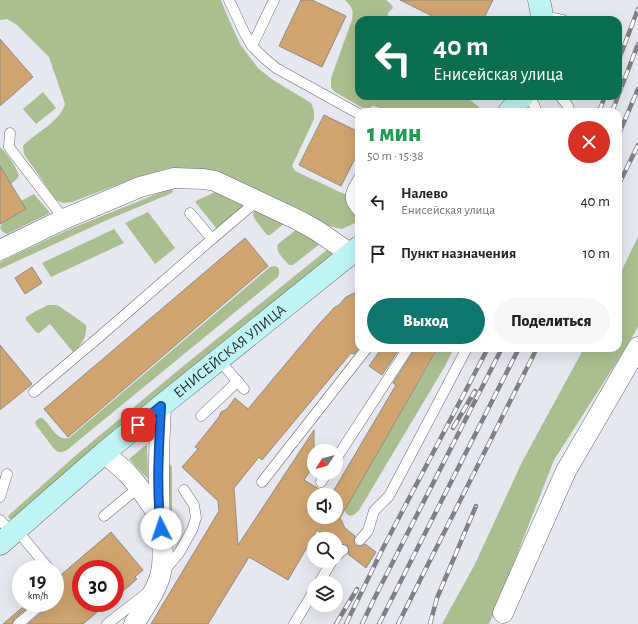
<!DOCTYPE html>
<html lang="ru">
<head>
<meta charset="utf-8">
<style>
	body { margin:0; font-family:"Alegreya Sans",sans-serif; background:#f6f6f6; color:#222; height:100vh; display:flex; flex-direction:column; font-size:15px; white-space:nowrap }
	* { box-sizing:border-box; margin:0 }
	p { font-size:13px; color:#767676 }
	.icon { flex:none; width:22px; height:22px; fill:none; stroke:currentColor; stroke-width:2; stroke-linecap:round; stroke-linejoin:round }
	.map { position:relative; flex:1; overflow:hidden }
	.panel { position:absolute; left:355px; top:108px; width:267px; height:244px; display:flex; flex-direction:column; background:#fff; border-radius:12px; box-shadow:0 4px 16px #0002 }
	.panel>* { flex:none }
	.banner { position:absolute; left:355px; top:16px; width:267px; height:84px; border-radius:12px; box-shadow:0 4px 16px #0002; background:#0b6e4f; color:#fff; overflow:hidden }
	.needle { width:26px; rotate:234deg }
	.fabs { position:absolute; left:307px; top:444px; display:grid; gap:8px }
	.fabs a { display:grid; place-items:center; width:36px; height:36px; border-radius:50%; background:#fff; box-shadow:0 4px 16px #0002; font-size:20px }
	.speed { position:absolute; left:12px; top:560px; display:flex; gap:8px; font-size:20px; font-weight:700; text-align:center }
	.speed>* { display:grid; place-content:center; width:52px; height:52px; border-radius:50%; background:#fff; box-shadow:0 4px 16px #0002; line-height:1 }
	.speed small { font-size:10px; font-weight:400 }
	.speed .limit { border:6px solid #d22; background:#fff; color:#111 }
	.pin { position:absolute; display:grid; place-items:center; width:34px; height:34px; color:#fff; margin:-17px; border-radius:8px; box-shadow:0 2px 6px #0006 }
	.me { position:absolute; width:44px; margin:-22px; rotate:356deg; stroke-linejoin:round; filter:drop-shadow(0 0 3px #0008) }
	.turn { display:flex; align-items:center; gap:14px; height:84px; padding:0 12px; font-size:18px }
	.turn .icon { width:52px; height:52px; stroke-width:2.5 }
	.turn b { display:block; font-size:28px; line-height:34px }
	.round { display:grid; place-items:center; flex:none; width:42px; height:42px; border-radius:21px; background:#f6f6f6 }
	.overview { display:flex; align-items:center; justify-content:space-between; height:68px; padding:0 12px }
	h1 { font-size:24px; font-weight:800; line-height:30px; color:#1e9e55 }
	.action { display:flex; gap:8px; margin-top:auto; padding:8px 12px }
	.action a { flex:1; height:46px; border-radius:24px; background:#0f766e; color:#fff; font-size:16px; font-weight:800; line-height:46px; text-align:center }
	.action a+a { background:#f6f6f6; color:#222 }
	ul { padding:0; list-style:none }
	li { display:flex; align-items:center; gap:12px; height:52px; padding:0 12px }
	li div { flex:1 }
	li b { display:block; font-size:15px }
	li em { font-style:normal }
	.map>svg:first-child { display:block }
</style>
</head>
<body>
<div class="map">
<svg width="638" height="624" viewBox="0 0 638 624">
	<rect width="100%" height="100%" fill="#e6e7ef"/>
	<!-- green -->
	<g fill="#abbe8f">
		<path d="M0,0H221L226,13L240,44L251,59L259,69L273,80L311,103L314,111V119L292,166L295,171L344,194H353L359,189V221L342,229L329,226L259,192L209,171L169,168L135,178L72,202L63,203L56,200L24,154L23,146C36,132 59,123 65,104L49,57L17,25L7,19L0,20Z"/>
		<path d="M345,0H386L391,4L393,8L388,13V20H359V96H470L469,99L479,107L478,112H388L380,108L373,106L368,109L363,108L335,92L331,88V78L352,20C354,10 352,7 345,0Z"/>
		<polygon points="43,92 56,108 36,124 23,109"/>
		<path d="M0,147C8,155 16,166 19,176L16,180L11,184L2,169L0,170Z"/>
		<polygon points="169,189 172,189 173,191 172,193 107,220 0,269 0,262 70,229"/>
		<polygon points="215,192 218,193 246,204 217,229 196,203 196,201"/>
		<polygon points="34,194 50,213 7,234 2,231 0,228 2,223 26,209 21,201"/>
		<polygon points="256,210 285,223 270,235 267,235 254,218 253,214 254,211"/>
		<polygon points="148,212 175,248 155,264 125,223"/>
		<polygon points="114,229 124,243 51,277 42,263"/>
		<path d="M296,230L321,243L293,265H289C284,259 275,252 278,244Z"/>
		<polygon points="638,237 638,327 625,349 554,460 495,611 489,624 442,624 475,564 522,462 584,348 618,348 618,278"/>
		<polygon points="328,249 337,252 12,520 10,519 8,517 9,515 75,456 187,363"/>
		<path d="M274,266L277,267L279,269V274L278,277L67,450L62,452H58L54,449L36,425L35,422L39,418H42C52,425 55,441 69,438L270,267Z"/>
		<path d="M48,305H55L59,306L86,325C87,338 82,344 73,352L50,324L39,333L36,332L26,320V317L36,311Z"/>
		<path d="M439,348H454L445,366L361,507C357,513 350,521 345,511L349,501Z"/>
		<polygon points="147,444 147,445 148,479 129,459"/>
		<polygon points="168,462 172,467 172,525 171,528 165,464"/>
	</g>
	<!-- building -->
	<g fill="#cfa470" stroke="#918c86">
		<polygon points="301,0 312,0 346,16 322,67 279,46"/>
		<polygon points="400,0 493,0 483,20 440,20"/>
		<polygon points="0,39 33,77 0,106"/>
		<polygon points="324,115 359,132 359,151 341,186 299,165"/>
		<polygon points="0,166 26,209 0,224"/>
		<polygon points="245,238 268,266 68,437 44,409"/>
		<polygon points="32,267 42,283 25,294 15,278"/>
		<polygon points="359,291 359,348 354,354 351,353 262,460 259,457 234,488 238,545 314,430 314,465 304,480 329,495 314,495 314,517 336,517 336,495 331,495 396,385 393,383 413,352 414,348 438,348 340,518 345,528 355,536 354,542 355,545 358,546 362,546 365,544 376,552 366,568 348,554 349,549 348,546 342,544 338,546 336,545 336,539 328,539 317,530 288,580 249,557 208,624 151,624 219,511 218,501 182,467 198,449 195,447 219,417 221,412 227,409 235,398 248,409 319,324 335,307 338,306 346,297"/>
		<polygon points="0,345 32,384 0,410"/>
		<polygon points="382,348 400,348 382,375 369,366"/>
		<polygon points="111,532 143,570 135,577 137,579 115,598 115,569 81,569 81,603 108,603 83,624 28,624 47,608 49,603 55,603 55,580"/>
		<polygon points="28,603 33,603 14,619 12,624 3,624"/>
	</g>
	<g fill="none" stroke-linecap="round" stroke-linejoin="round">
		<defs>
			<g id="service">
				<polyline points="229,0 245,34 252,46 264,58 276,68 359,114"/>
				<polyline points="542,16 563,20"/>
				<polyline points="252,46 274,0"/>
				<polyline points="529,96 535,107 536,112"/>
				<polyline points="560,96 568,106 570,112"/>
				<polyline points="10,133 9,147 64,219"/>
				<path d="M359,178C350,192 346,199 359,212"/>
				<polyline points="190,213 212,239"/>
				<polyline points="219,360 244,389"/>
				<polyline points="34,392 98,338 212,239 258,200"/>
				<polyline points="201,416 238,381"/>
				<polyline points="336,459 408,348"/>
				<polyline points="262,482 367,348"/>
				<polyline points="321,482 327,473"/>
				<polyline points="0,497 7,474"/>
				<polyline points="104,516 139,487"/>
				<polyline points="0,520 12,533"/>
				<polyline points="16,529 49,569"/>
				<polyline points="360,540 368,531 374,511 389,496 467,348"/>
				<polyline points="336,556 343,550"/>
				<polyline points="164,571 179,553 192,530 196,518 194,505 184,490"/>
				<polyline points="319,583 332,561"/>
				<polyline points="18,624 43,603"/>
				<polyline points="107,624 147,593"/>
				<polyline points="294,624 314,591"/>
			</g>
			<g id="minor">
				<polyline points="0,250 64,219 140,187 174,178 204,179 215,181 298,220 316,230 351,254"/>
				<path d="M104,453C112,460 121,467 128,474C141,488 150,503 160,518"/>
				<polyline points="503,613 566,471 638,347"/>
				<path d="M134,624C142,611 159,587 161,572C165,554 161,536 160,517C158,480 159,443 161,406"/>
			</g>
			<g id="secondary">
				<polyline points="539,0 543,20"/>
				<polyline points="509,112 523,96"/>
				<path id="s1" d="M0,544L104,453L161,406L359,247"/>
			</g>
		</defs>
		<!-- service casing -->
		<use href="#service" stroke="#6b6c73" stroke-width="11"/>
		<!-- minor casing -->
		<use href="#minor" stroke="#6b6c73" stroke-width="21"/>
		<!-- secondary casing -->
		<use href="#secondary" stroke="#6b6c73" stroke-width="23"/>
		<!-- service -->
		<use href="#service" stroke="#fff" stroke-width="10"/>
		<!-- minor -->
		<use href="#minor" stroke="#fff" stroke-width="20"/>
		<!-- secondary -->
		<use href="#secondary" stroke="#bff4f5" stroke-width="22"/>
		<defs>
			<g id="rail">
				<polyline points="618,62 638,9"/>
				<polyline points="599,112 605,96"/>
				<polyline points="612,112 638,44"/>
				<polyline points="618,136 638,89"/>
				<polyline points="618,186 638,145"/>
				<polyline points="453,428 475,391"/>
				<polyline points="336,624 357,589"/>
				<polyline points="346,624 383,548 488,348"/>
				<polyline points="362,624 374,599 502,348"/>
				<polyline points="379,624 519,348"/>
				<polyline points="398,624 537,348"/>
				<polyline points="430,624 437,598 476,506"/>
			</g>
		</defs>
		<!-- rail casing -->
		<use href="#rail" stroke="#7f8085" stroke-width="4.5"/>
		<!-- rail -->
		<use href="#rail" stroke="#fff" stroke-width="3" stroke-dasharray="9" stroke-linecap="butt"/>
	</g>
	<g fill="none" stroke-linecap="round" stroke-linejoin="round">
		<defs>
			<path id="route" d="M138,425L161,406C159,447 156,489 161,529"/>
		</defs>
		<!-- route casing -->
		<use href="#route" stroke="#114b97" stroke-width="10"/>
		<!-- route -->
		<use href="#route" stroke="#1a73e8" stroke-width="7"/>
	</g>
	<g text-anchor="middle" stroke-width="3" stroke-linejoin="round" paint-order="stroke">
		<!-- street labels -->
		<g font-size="15" fill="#2b2c2f" stroke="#fff">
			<text dy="5" stroke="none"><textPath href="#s1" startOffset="300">ЕНИСЕЙСКАЯ УЛИЦА</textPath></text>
		</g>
	</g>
</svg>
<div class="fabs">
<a><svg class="needle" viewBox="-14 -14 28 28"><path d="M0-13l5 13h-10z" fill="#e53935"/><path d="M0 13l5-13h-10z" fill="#767676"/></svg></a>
<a><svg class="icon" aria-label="sound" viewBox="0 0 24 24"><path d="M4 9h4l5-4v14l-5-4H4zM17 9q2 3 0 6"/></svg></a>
<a><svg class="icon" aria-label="search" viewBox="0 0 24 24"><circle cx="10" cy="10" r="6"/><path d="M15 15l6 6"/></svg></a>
<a><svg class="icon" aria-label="layers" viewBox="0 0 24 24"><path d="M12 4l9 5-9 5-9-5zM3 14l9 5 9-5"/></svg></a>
</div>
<div class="speed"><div>19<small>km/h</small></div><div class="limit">30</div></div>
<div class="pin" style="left:138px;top:425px;background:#d93025"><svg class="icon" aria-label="arrive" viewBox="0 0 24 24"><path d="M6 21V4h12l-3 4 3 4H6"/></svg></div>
<svg class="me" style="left:161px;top:529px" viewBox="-20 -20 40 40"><circle r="19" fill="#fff"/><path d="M0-13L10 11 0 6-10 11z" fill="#1a73e8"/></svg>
<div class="banner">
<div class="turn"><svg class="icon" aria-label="left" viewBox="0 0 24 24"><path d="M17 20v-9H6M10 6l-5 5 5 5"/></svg><div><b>40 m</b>Енисейская улица</div></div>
</div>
<section class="panel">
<div class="overview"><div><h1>1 мин</h1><p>50 m · 15:38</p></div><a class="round" style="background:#d93025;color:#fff"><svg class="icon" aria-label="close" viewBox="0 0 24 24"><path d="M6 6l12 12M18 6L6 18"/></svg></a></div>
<ul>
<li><svg class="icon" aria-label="left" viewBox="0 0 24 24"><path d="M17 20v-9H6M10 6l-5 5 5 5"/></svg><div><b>Налево</b><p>Енисейская улица</p></div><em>40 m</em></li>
<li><svg class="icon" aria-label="arrive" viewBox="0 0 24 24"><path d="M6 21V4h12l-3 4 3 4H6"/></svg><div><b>Пункт назначения</b></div><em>10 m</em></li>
</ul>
<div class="action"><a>Выход</a><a>Поделиться</a></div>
</section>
</div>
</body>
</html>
